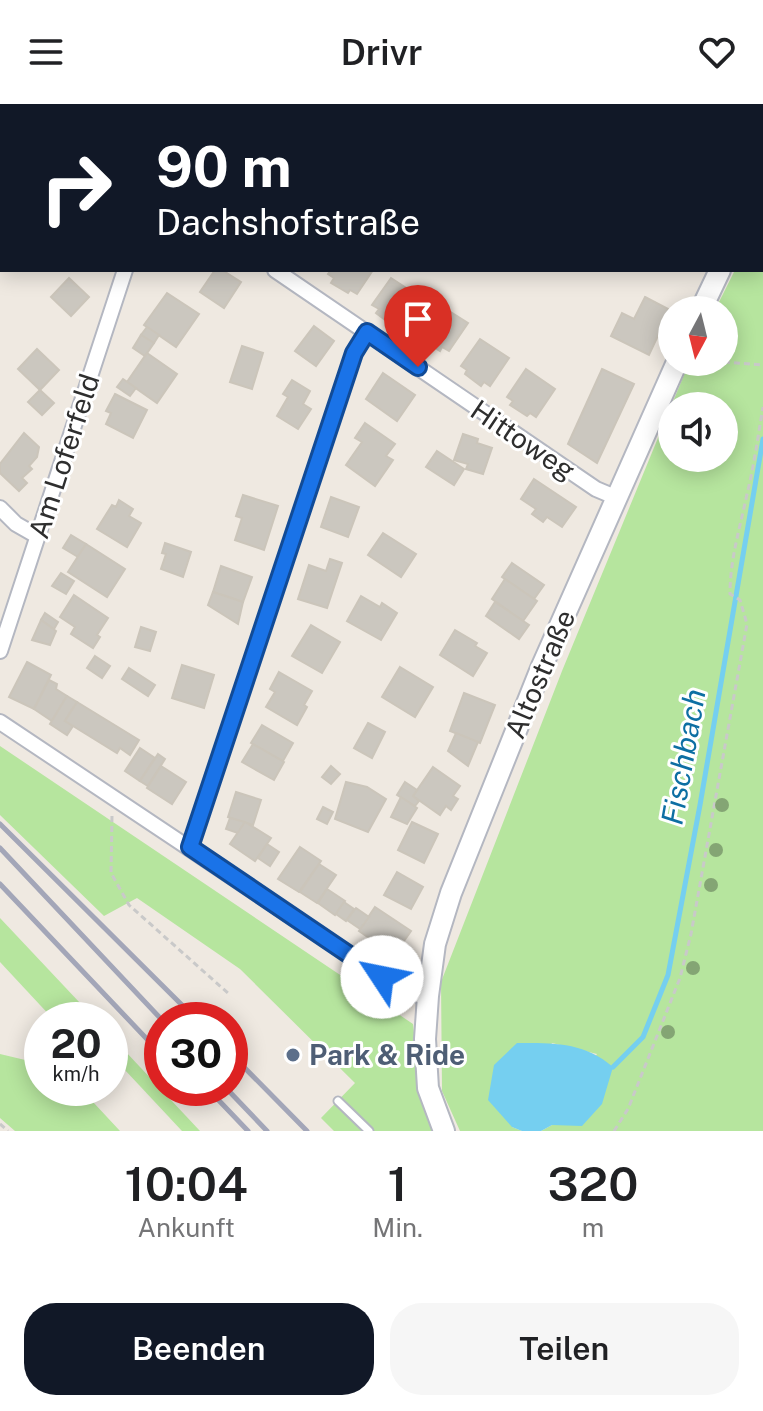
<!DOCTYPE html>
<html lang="de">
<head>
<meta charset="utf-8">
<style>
	body { margin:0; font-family:"Public Sans",sans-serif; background:#f6f6f6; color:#202124; height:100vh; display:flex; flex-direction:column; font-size:30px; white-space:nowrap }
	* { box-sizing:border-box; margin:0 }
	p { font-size:26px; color:#757577 }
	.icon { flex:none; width:44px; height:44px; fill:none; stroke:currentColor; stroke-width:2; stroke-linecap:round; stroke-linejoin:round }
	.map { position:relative; height:1027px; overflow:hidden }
	.side { display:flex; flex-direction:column; background:#fff; flex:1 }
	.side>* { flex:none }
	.guide { position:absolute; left:0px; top:0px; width:764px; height:168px; box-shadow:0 4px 20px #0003; background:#111827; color:#fff; overflow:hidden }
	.needle { width:52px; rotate:187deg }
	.fabs { position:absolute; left:658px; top:192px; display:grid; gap:16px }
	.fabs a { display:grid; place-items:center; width:80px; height:80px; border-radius:50%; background:#fff; box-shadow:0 4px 20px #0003; font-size:40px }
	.speed { position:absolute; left:24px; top:898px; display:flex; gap:16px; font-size:40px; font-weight:700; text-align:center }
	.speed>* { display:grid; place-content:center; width:104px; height:104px; border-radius:50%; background:#fff; box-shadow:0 4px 20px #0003; line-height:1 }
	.speed small { font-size:20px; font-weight:400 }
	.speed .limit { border:12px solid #d22; background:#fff; color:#111 }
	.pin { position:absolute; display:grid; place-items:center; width:68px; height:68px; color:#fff; margin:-82px -34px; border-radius:50% 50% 50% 0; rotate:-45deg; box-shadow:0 0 8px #0007 }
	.pin .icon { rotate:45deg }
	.me { position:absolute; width:88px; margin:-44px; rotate:304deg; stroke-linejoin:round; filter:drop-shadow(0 0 6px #0008) }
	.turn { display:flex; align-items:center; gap:28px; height:168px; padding:0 24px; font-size:36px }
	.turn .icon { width:104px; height:104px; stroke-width:2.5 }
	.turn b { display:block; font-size:56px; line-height:68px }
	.eta { display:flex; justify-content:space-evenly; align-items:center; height:136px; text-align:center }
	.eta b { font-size:48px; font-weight:600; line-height:56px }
	.primary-button { display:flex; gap:16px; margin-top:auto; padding:16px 24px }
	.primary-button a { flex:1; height:92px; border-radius:32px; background:#111827; color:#fff; font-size:32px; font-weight:600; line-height:92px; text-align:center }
	.primary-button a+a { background:#f6f6f6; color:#202124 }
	header { display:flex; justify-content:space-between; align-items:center; height:104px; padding:0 24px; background:#fff; font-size:36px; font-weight:600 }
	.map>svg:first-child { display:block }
</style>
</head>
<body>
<header><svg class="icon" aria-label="menu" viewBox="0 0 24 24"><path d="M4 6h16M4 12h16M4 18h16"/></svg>Drivr<svg class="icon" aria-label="heart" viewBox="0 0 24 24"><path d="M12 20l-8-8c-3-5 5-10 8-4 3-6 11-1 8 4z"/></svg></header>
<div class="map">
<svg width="763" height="1027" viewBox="0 0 763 1027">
	<rect width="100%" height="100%" fill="#efe9e1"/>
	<!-- green -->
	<g fill="#b6e59e" fill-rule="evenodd">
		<path d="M763,107V1027H541L552,1021L597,950L552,939L512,1023L522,1027H460L442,987L441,878L562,567L686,266L690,258H724V206H715L735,166H762ZM672,302H724V354H672Z"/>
		<polygon points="0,642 413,920 421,988 433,1027 334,1027 321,1014 355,979 240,865 137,794 104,812 0,711"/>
		<polygon points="0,814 96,916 54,916 0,858"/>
		<polygon points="110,931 200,1027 182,1027 110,950"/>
		<polygon points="0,950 42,960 42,984 80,984 120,1027 15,1027 0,1014"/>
	</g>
	<!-- water -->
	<path fill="#75cff0" d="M517,939C554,939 584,938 613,963L602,1000L582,1022L552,1021L541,1027H522L512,1023L488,996L494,961Z"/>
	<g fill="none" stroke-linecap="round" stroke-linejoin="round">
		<!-- stream -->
		<polyline stroke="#75cff0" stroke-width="5" points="613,963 643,933 668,871 700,701 763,335"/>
	</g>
	<!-- building -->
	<g fill="#cbc7bf" stroke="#cbc5ba" stroke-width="2">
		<polygon points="215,166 222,166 241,178 224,204 200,188"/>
		<polygon points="331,166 373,166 357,190 350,186 348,189 331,179 334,174 328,170"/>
		<polygon points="69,174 89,193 71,212 51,193"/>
		<polygon points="391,174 420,193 401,221 395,217 392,221 376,209 379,205 372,201"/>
		<polygon points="167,189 199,210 176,243 144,221"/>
		<polygon points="645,193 670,206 649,251 611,232 622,209 634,215"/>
		<polygon points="438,200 468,219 449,247 442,243 440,247 423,236 426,232 420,228"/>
		<polygon points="314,222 334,237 316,262 295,247"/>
		<polygon points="147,223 159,231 154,239 141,231"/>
		<polygon points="141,231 154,239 145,252 133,244"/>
		<polygon points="480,235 509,254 490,282 484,278 481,282 465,270 467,266 461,262"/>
		<polygon points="242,242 263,249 252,285 230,278"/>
		<polygon points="37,245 59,266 40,286 18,265"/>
		<polygon points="147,249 177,270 157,299 127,278"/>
		<polygon points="526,265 555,285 536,313 530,309 527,312 510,301 513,297 507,293"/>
		<polygon points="602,265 634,280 597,359 568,340"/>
		<polygon points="383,269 415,291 397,317 366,295"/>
		<polygon points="123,275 136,284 130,292 117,283"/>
		<polygon points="292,276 310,287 303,300 311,305 298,325 277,312 288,293 283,290"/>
		<polygon points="40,286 54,299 42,311 28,298"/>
		<polygon points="115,290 147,306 133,334 106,320 111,309 106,307"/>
		<polygon points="365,319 395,340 386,352 393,356 375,382 346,361 362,338 355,334"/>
		<polygon points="24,329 39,343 37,353 29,362 32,365 22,374 27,379 19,387 0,369 0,360"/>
		<polygon points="463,330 478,335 477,339 492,344 483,370 466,365 468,360 454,356"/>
		<polygon points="437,347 464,365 454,381 426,363"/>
		<polygon points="534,375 576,403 562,423 547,413 543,418 532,410 536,405 521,395"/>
		<polygon points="243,391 278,402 264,446 235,436 242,414 236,412"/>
		<polygon points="331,393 359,403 348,433 321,423"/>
		<polygon points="119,396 133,405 129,412 141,419 127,443 97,425 112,401 116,403"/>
		<polygon points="383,429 416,450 401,473 368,451"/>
		<polygon points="71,431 86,440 78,453 63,444"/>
		<polygon points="165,439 191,448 183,473 161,465 166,450 162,449"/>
		<polygon points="86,440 125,465 107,493 68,468"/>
		<polygon points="330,455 342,459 327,504 298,495 309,461 326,467"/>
		<polygon points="512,459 544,481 534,495 502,473"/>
		<polygon points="221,462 252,473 243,498 213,488"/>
		<polygon points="61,469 74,477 66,490 52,482"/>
		<polygon points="505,475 537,497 523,517 492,495"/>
		<polygon points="213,488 243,498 238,520 208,501"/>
		<polygon points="74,491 108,514 97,531 100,533 93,544 71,530 75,523 60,513"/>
		<polygon points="361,492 380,503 382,499 397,509 381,536 347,517"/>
		<polygon points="495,498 529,521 519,535 486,512"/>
		<polygon points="45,509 58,518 54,525 41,516"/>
		<polygon points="41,516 56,527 50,541 32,536"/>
		<polygon points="311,521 340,538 322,569 292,552"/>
		<polygon points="141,523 156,528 150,547 135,543"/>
		<polygon points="455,526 477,539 475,542 487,549 473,572 440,551"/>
		<polygon points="95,552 110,562 102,574 87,564"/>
		<polygon points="27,558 51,571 34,605 9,593"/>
		<polygon points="182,561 214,571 204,604 172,594"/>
		<polygon points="400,563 433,583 415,613 382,593"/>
		<polygon points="129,564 155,581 148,592 122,575"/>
		<polygon points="279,568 312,587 304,601 307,603 297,621 266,603 275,588 270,585"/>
		<polygon points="49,576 57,580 56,585 67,592 52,617 34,605"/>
		<polygon points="464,589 495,601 480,639 450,627"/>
		<polygon points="67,592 77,598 65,617 73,622 67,631 50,620"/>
		<polygon points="77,598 139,636 130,651 120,644 117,649 65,617"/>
		<polygon points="368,619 385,628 372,654 354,644"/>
		<polygon points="262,621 293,639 283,657 251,639"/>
		<polygon points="456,629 478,638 468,662 448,647"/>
		<polygon points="253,640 284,658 274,676 242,658"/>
		<polygon points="140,644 155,654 140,677 125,667"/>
		<polygon points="158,650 165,655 148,682 140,677"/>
		<polygon points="161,662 186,678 172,700 147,684"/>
		<polygon points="331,662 340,670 331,680 322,673"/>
		<polygon points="433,663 460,682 453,692 458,695 451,706 446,702 440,711 413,692"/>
		<polygon points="346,678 367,683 386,695 368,728 335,715"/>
		<polygon points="405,678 417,686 413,692 419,697 415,702 397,691"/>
		<polygon points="236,688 261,696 253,721 228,713"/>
		<polygon points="401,693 417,704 407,720 391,713"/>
		<polygon points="323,703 333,708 327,720 317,715"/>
		<polygon points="230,714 245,718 238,729 226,725"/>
		<polygon points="245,718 271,734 255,757 230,740"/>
		<polygon points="412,718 438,730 424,759 398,746"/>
		<polygon points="267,740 279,748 270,762 258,754"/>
		<polygon points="300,743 321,757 299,788 278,775"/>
		<polygon points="319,760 336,771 317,799 300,788"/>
		<polygon points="397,768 423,783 411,805 384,791"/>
		<polygon points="327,785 345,797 335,811 318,799"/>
		<polygon points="344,798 354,805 346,817 336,810"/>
		<polygon points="375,803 411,827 394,851 359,827"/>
		<polygon points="356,804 369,813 360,825 347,816"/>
	</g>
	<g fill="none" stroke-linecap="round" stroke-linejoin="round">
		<defs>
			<polyline id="service" points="338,997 369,1027"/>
			<g id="minor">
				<polyline points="462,0 465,2"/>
				<polyline points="180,2 181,0"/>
				<polyline points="0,20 2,22"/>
				<polyline points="275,166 596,385 615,393"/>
				<polyline points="0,404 16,420 37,432"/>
				<polyline points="0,547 125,166"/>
				<polyline points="0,618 406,889 428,892"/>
				<polyline points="190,743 354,249 367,228"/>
			</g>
			<g id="secondary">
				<polyline points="762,72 763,69"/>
				<polyline points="701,206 720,166"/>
				<polyline points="444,1027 428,984 425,935 428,892 435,840 451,789 542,562 677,258"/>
			</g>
		</defs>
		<!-- service casing -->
		<use href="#service" stroke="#b4b7c1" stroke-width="11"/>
		<!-- minor casing -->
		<use href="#minor" stroke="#b4b7c1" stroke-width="18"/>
		<!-- secondary casing -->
		<use href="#secondary" stroke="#b4b7c1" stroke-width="24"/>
		<!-- path -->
		<g stroke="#c9c9c9" stroke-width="3" stroke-dasharray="6 4" stroke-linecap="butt">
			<polyline points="762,46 763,43"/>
			<polyline points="724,258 763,261"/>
			<polyline points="112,712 111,769 129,801 229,890"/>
			<polyline points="0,1020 8,1027"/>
			<path d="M614,1027L628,1005L680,874L691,830L747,520L740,496L730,490C730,455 740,424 747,390C754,362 758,332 763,303"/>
		</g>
		<!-- service -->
		<use href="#service" stroke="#fff" stroke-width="7"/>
		<!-- minor -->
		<use href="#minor" stroke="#fff" stroke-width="14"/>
		<!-- secondary -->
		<use href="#secondary" stroke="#fff" stroke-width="20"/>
		<!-- rail -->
		<g stroke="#a3a6b8" stroke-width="5">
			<polyline points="0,720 197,916"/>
			<polyline points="0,744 162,916"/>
			<polyline points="0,780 162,951"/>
			<polyline points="230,949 307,1027"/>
			<polyline points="207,984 248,1027"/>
			<polyline points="226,984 267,1027"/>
		</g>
	</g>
	<!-- trees -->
	<g fill="#84a574">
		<circle cx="722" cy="701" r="7"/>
		<circle cx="716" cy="746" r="7"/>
		<circle cx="711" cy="781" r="7"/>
		<circle cx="693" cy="864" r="7"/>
		<circle cx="668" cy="928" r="7"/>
	</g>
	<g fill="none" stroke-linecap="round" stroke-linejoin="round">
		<defs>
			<polyline id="route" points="382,873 190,743 354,249 367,228 418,263"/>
		</defs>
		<!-- route casing -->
		<use href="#route" stroke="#114b97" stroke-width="20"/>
		<!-- route -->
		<use href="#route" stroke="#1a73e8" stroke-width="14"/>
	</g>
	<!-- markers -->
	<circle fill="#5c6f8a" stroke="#fff" stroke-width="3" cx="293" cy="951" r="8"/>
	<g text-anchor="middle" stroke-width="6" stroke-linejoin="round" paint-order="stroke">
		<!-- street labels -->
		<g font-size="28" fill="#2e2e2e" stroke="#fff">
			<text transform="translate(523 336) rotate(34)" y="10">Hittoweg</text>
			<text transform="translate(64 352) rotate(-72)" y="10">Am Loferfeld</text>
			<text transform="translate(540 570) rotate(-67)" y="10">Altostraße</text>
		</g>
		<!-- service labels -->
		<g font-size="28" font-weight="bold" fill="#4e5e75" stroke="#fff" text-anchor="start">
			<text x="309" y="961">Park &amp; Ride</text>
		</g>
		<!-- water labels -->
		<g font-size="30" font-style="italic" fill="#0d6fa3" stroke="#fff">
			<text transform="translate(684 653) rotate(-80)" y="10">Fischbach</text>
		</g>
	</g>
</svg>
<div class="fabs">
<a><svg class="needle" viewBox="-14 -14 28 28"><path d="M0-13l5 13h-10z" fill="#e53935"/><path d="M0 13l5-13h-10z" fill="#757577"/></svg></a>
<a><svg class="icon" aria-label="sound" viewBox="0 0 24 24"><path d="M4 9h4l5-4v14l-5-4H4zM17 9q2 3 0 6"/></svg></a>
</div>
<div class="speed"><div>20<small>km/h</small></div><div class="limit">30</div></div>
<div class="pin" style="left:418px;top:263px;background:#d93025"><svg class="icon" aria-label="arrive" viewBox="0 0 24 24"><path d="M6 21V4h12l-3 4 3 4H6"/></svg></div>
<svg class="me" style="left:382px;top:873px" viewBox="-20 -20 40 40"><circle r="19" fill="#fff"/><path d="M0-13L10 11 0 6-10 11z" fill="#1a73e8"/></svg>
<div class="guide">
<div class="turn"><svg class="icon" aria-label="right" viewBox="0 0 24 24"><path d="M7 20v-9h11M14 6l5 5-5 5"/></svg><div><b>90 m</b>Dachshofstraße</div></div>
</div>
</div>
<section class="side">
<div class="eta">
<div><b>10:04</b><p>Ankunft</p></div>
<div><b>1</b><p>Min.</p></div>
<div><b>320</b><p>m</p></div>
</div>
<div class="primary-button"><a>Beenden</a><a>Teilen</a></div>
</section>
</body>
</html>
